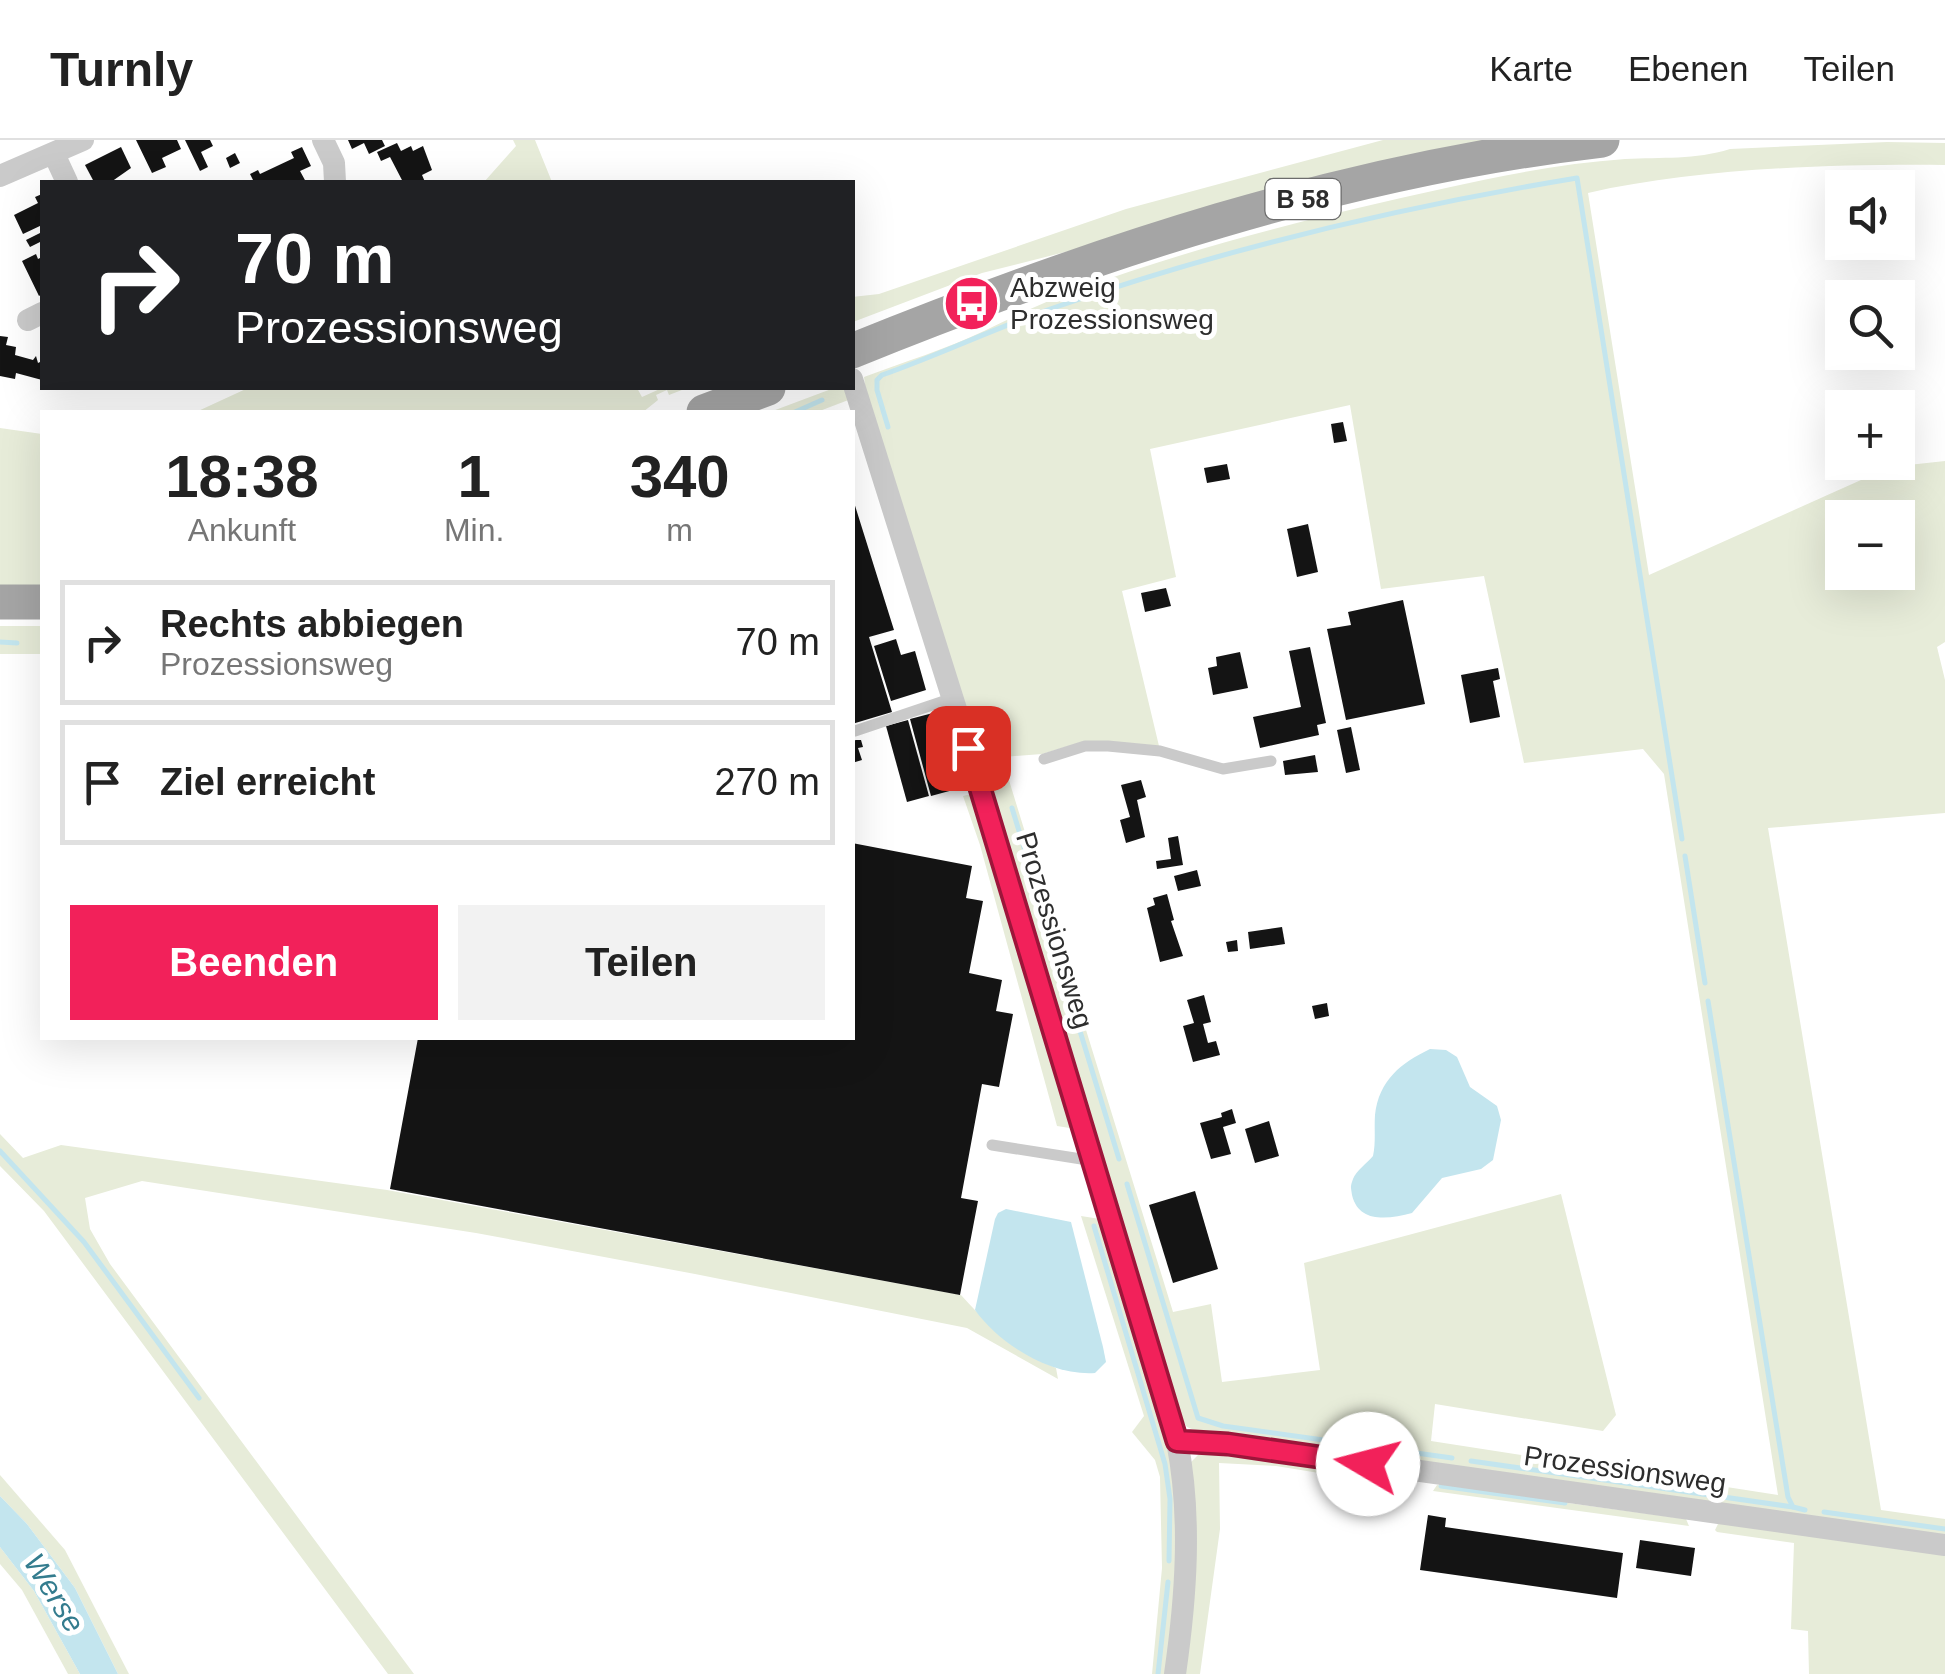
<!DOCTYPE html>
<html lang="de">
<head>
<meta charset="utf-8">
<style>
	body { margin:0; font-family:Arial,sans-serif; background:#f2f2f2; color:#222; height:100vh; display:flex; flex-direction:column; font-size:38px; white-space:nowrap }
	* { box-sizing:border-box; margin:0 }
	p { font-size:32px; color:#767676 }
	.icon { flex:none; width:55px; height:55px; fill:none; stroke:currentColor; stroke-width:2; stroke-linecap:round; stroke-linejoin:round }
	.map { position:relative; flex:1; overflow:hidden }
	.details { position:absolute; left:40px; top:270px; width:815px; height:630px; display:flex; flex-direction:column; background:#fff; border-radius:0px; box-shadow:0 10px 40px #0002 }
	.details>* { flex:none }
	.guide { position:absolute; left:40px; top:40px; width:815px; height:210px; border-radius:0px; box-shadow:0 10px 40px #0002; background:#202124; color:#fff; overflow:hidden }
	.controls { position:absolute; left:1825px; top:30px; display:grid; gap:20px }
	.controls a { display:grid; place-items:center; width:90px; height:90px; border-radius:0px; background:#fff; box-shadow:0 10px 40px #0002; font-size:50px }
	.pin { position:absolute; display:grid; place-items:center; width:85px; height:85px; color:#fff; margin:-42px; border-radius:20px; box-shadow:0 5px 15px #0006 }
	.me { position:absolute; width:110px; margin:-55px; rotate:278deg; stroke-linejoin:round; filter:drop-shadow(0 0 8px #0008) }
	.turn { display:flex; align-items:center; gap:35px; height:210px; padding:0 30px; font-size:45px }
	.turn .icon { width:130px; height:130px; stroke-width:2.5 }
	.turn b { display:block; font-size:70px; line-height:85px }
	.eta { display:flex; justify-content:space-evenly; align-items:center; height:170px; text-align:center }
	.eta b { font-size:60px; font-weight:800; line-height:70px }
	.button { display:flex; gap:20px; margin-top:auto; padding:20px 30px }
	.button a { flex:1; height:115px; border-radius:0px; background:#f2215a; color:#fff; font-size:40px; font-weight:800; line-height:115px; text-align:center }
	.button a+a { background:#f2f2f2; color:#222 }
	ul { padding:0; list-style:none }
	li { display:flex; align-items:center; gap:30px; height:125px; margin:0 20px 15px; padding:0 10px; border:5px solid #e0e0e0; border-radius:0px }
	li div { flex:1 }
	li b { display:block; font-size:38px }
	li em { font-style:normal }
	header { display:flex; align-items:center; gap:60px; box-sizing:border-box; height:140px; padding:0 50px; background:#fff; border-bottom:2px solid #e0e0e0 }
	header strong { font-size:48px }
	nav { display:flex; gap:55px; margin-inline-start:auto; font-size:35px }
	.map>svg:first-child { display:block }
</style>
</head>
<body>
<header>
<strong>Turnly</strong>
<nav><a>Karte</a><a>Ebenen</a><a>Teilen</a></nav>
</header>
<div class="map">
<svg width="1945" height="1534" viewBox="0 0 1945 1534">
	<rect width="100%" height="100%" fill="#fff"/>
	<!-- green -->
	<g fill="#e7ecd9" fill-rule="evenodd">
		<polygon points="513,0 535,0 552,42 484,42 516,6"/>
		<polygon points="1383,0 1509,0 982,133 853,182 852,157 879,154 1126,69"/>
		<path d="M1887,2L1945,3V25C1832,24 1698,28 1588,53L1649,435L1890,327L1945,321V502L1937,507L1945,540V673L1768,688L1881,1370L1945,1379V1400L1207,1295L1187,1287L1177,1272L983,634L992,626L1004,624L1173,1172L1211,1164L1222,1242L1320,1230L1304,1123L1561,1054L1616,1275L1603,1291L1435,1264L1431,1301L1778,1355L1664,634L1643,609L1524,623L1484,436L1381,449L1350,265L1150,309L1176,437L1122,451L1159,606L1085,601L1042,614L1003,617L977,611L866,253L864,237C904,222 946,209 984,191C1014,177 1043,162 1074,151C1194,107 1321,75 1446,48C1504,35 1566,23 1625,19C1662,17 1695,20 1730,9ZM1842,378H1898V432H1842Z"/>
		<polygon points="248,248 637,248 642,257 662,248 687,248 669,255 667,250 656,255 658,260 643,272 196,272"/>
		<polygon points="834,248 844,248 851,259 817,272 770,272"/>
		<polygon points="0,288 42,294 42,454 0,454"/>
		<rect x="0" y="486" width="42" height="28"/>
		<polygon points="975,653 1076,989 1057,986 980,705 963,656"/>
		<path d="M0,994L23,1018L61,1005L387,1050L961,1155C994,1192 1013,1206 1056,1228L1058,1239L967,1188L695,1134L476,1093L142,1041L85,1058L90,1089L110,1124L414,1534H388L44,1071L0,1026Z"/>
		<polygon points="1081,1076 1100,1079 1175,1323 1179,1427 1169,1534 1152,1534 1162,1428 1160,1337 1155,1320 1132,1292 1144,1276"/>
		<polygon points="1229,1309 1387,1334 1399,1346 1276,1326 1219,1323 1220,1389 1200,1534 1182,1534 1191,1322 1201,1312"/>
		<polygon points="0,1335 65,1410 129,1534 118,1534 75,1448 27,1384 0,1356"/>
		<polygon points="1437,1345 1686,1379 1689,1386 1433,1351"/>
		<polygon points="1719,1382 1945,1410 1945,1534 1809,1534 1808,1491 1791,1489 1794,1403 1717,1392 1715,1390"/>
		<polygon points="0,1407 34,1451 80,1534 68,1534 22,1450 0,1424"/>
	</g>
	<!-- water -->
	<g fill="#c3e5ee">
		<path d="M1430,909L1446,910L1457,917L1470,947L1497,966L1501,980L1493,1020L1481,1029L1442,1038L1412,1073C1389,1079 1359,1084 1352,1055C1351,1047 1350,1047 1353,1039C1356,1031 1367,1023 1373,1016C1376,1002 1374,989 1375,975C1379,940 1401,923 1430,909Z"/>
		<path d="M1006,1069L1071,1082L1103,1207L1106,1222L1095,1233C1052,1236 1000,1205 975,1170L995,1079L998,1073Z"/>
		<polygon points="0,1356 27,1384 75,1448 118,1534 80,1534 34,1451 0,1407"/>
	</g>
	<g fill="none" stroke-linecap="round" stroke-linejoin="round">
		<!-- stream -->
		<g stroke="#c3e5ee" stroke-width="5">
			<polyline points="795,272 822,260"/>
			<path d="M888,287L877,250V240L882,235C942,214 999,186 1059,166C1227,108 1402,67 1577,38L1682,699"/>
			<polyline points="0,502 17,503"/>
			<polyline points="1012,668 1119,1019"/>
			<polyline points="1685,716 1705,843"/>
			<polyline points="1708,861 1788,1357 1793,1367 1805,1370"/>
			<polyline points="0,1011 84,1102 199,1258"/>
			<polyline points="1127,1044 1198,1278 1223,1286 1452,1318"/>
			<polyline points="1094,1086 1165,1324 1170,1359 1169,1421"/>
			<polyline points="1471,1321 1793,1367"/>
			<polyline points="1441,1346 1565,1363"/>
			<polyline points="1824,1372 1945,1389"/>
			<polyline points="1158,1534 1168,1442"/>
		</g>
	</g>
	<!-- building -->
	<g fill="#141414">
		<polygon points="136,0 177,0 181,9 162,18 166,27 152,33"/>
		<polygon points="185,0 210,0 213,6 201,12 208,27 200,31"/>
		<polygon points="348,0 382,0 385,6 369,14 364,3 352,9"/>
		<polygon points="397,3 401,11 411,6 413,11 423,6 432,30 422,35 425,42 403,42 390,17 381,21 377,12"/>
		<polygon points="121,7 131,28 111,42 94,42 85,25"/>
		<polygon points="302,7 311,26 300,31 306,42 254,42 250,34 258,30 260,34 294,18 291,12"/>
		<polygon points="235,13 240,23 230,28 226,18"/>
		<polygon points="42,54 42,85 23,94 14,75 38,63 35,57"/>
		<polygon points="40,93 42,101 30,107 26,100"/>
		<polygon points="36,114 38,119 42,117 42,154 39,156 22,121"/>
		<polygon points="0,196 8,197 6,205 16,207 15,215 33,220 36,216 38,223 42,221 42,240 16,233 15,239 0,236"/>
		<polygon points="1343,282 1347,301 1334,303 1331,284"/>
		<polygon points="1227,324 1230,339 1207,343 1204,328"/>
		<polygon points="852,356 894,490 869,497 892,572 852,584"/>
		<polygon points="1308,384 1318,432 1297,437 1287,389"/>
		<polygon points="1166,448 1171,466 1145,472 1141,453"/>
		<polygon points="1403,460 1425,564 1346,580 1327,489 1351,485 1348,472"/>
		<polygon points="896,499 901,515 915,511 926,550 891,561 874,506"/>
		<polygon points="1310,507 1326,583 1317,585 1319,595 1260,608 1253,577 1301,567 1289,511"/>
		<polygon points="1240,512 1248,548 1213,555 1208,528 1217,526 1216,517"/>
		<polygon points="1498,528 1500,539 1493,541 1500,577 1470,583 1461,535"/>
		<polygon points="933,573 953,650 931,656 910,579"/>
		<polygon points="908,580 929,656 907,662 886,586"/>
		<polygon points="1351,587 1360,630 1346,633 1337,590"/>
		<polygon points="856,600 861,600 863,607 858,608 862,620 852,623 852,601"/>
		<polygon points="1315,615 1318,632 1285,635 1283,621"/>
		<polygon points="1141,640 1146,657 1137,660 1145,697 1126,703 1120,680 1130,677 1121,645"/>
		<polygon points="1178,696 1183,725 1157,729 1156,721 1171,719 1168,698"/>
		<polygon points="852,703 972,726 966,758 983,761 969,833 1002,840 996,871 1013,874 999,947 982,944 961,1058 978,1061 960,1155 390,1049 418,898 852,898"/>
		<polygon points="1197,730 1201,746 1178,751 1174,736"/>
		<polygon points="1167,754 1174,780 1171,781 1183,816 1160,822 1147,768 1155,765 1153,758"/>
		<polygon points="1282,787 1285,804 1250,809 1248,792"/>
		<polygon points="1237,800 1238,811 1228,812 1226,802"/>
		<polygon points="1204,855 1211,882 1203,884 1208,903 1216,901 1220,915 1193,922 1183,886 1194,883 1187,860"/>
		<polygon points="1327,863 1329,876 1315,879 1312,866"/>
		<polygon points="1232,969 1236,983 1223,987 1231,1014 1211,1019 1200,983 1222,977 1221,973"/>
		<polygon points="1269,981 1279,1016 1255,1023 1245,989"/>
		<polygon points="1195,1051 1218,1129 1173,1143 1149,1065"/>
		<polygon points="1428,1375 1446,1378 1445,1387 1623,1413 1617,1458 1420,1430"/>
		<polygon points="1640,1400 1695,1408 1691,1436 1636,1428"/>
	</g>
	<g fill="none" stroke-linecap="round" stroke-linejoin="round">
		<!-- service -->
		<g stroke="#cacaca" stroke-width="11">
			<polyline points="855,591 953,558"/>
			<polyline points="1044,619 1085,606 1108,606 1160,611 1223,629 1271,621"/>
			<polyline points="992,1005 1094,1021"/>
		</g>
		<!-- minor -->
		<g stroke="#cacaca" stroke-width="22">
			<polyline points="323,0 334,23 335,42"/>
			<polyline points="54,14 67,42"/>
			<polyline points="0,36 83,0"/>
			<polyline points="28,180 42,173"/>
			<path d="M852,239L973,623L1177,1301C1192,1377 1186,1458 1175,1534"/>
			<polyline points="1177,1301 1229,1304 1945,1405"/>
		</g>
		<!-- primary -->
		<g stroke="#a5a5a5" stroke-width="35">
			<path d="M852,211C1092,114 1343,30 1602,0"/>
			<polyline points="704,272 768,248"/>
			<polyline points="0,462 42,462"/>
		</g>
	</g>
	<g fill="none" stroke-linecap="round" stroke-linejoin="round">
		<defs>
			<polyline id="route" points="968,608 1177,1301 1228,1304 1368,1324"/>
		</defs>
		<!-- route casing -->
		<use href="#route" stroke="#9d153a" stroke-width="25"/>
		<!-- route -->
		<use href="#route" stroke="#f2215a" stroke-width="18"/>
	</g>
	<!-- icons -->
	<defs>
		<symbol id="bus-disc" viewBox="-11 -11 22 22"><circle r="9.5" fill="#f2215a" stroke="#fff"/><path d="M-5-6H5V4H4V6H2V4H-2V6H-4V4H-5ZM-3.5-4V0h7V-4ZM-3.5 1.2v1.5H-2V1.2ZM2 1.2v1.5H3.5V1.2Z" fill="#fff"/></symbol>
	</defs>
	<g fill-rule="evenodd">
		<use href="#bus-disc" x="940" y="132" width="63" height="63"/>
	</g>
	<g text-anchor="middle" stroke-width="10" stroke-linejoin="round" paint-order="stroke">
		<!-- shield labels -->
		<rect fill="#fff" stroke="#6c6c6c" stroke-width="2.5" x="1265.5" y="39" width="75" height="40" rx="8"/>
		<g font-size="25" font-weight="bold" fill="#2d2d2d">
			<text x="1303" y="68">B 58</text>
		</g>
		<!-- poi labels -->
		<g font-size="28" fill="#2d2d2d" stroke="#fff" text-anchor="start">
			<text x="1010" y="157">Abzweig<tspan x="1010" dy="32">Prozessionsweg</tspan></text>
		</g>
		<!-- street labels -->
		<g font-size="28" fill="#2d2d2d" stroke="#fff">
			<text transform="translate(1055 790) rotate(73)" y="10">Prozessionsweg</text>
			<text transform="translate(1625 1329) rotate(8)" y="10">Prozessionsweg</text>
		</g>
		<!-- water labels -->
		<g font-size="30" font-style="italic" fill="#337c8e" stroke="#fff">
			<text transform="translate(54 1453) rotate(58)" y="10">Werse</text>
		</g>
	</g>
</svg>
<div class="controls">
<a><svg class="icon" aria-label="sound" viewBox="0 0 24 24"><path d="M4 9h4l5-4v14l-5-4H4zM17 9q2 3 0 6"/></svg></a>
<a><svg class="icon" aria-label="search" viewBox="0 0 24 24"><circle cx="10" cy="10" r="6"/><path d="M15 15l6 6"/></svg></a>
<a>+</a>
<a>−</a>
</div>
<div class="pin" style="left:968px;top:608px;background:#d93025"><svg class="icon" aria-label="arrive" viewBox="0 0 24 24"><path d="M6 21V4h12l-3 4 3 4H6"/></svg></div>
<svg class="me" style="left:1368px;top:1324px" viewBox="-20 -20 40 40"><circle r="19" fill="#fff"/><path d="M0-13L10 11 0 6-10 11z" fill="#f2215a"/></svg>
<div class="guide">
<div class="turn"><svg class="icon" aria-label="right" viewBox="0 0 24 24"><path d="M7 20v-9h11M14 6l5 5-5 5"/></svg><div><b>70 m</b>Prozessionsweg</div></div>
</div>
<section class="details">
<div class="eta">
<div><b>18:38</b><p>Ankunft</p></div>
<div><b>1</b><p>Min.</p></div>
<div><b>340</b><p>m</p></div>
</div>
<ul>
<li><svg class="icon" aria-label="right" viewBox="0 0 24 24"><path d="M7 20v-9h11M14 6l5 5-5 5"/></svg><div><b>Rechts abbiegen</b><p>Prozessionsweg</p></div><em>70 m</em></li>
<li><svg class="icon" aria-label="arrive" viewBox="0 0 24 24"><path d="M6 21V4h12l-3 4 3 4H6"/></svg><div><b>Ziel erreicht</b></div><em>270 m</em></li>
</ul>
<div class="button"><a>Beenden</a><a>Teilen</a></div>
</section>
</div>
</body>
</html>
